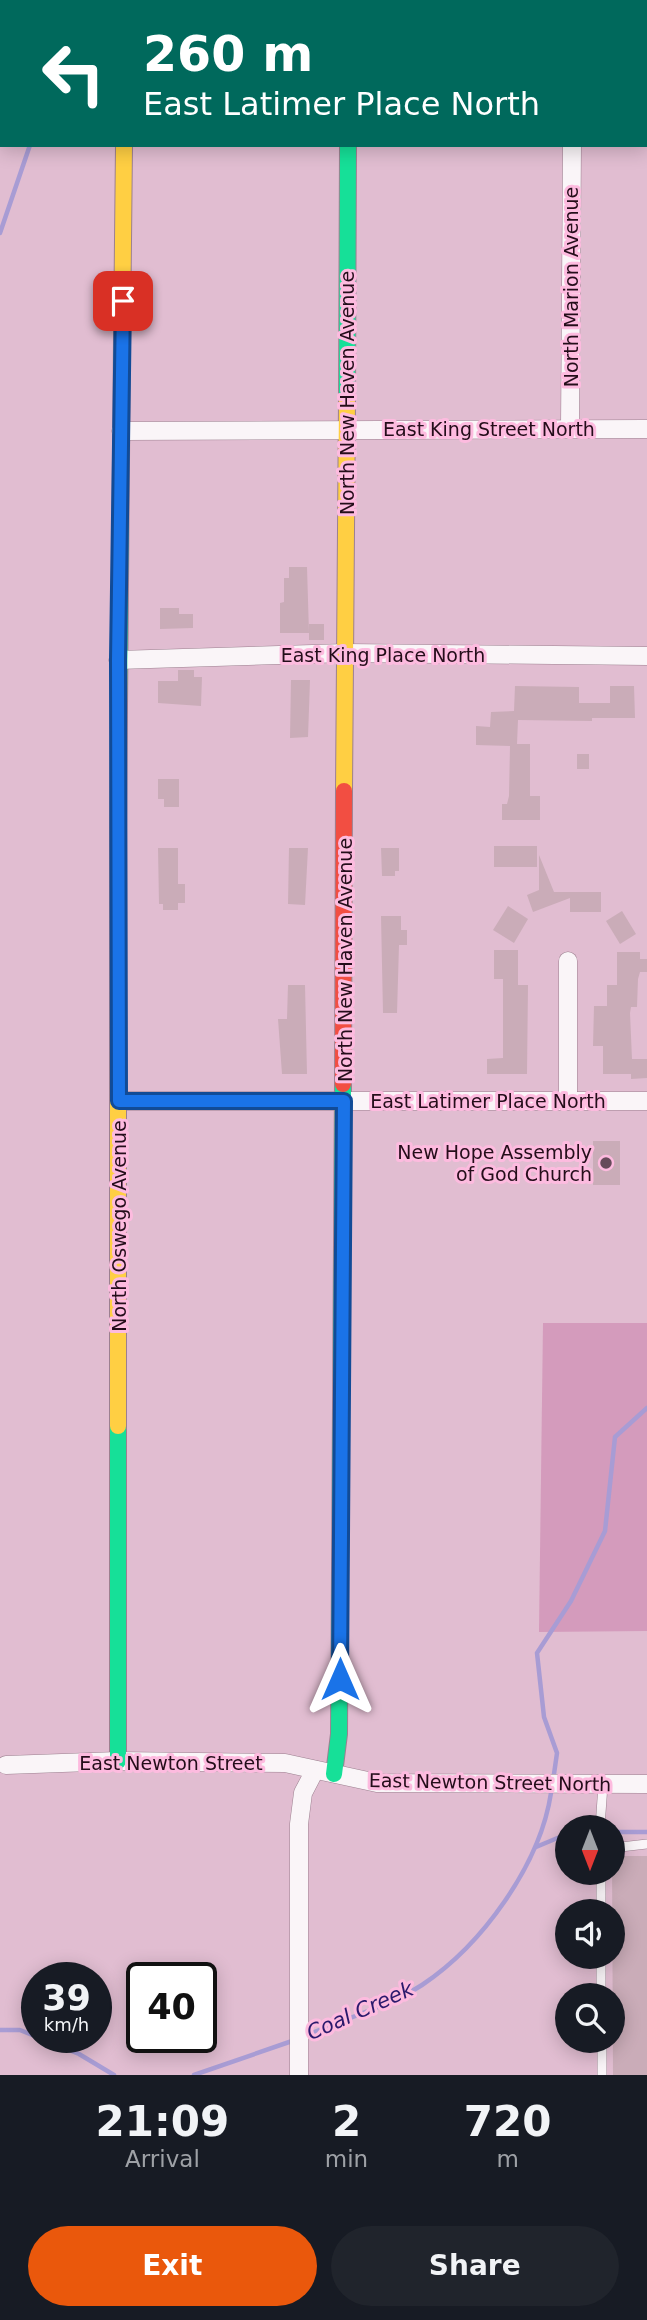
<!DOCTYPE html>
<html lang="en">
<head>
<meta charset="utf-8">
<style>
	body { margin:0; font-family:"DejaVu Sans",sans-serif; background:#20242c; color:#f1f3f6; height:100vh; display:flex; flex-direction:column; font-size:26px; white-space:nowrap }
	* { box-sizing:border-box; margin:0 }
	p { font-size:23px; color:#9ea1a6 }
	.icon { flex:none; width:38px; height:38px; fill:none; stroke:currentColor; stroke-width:2; stroke-linecap:round; stroke-linejoin:round }
	.map { position:relative; height:2075px; overflow:hidden }
	.sheet { display:flex; flex-direction:column; background:#171b24; flex:1 }
	.sheet>* { flex:none }
	.hud { position:absolute; left:0px; top:0px; width:648px; height:147px; box-shadow:0 4px 18px #0003; background:#00695c; color:#fff; overflow:hidden }
	.needle { width:46px; rotate:180deg }
	.controls { position:absolute; left:555px; top:1815px; display:grid; gap:14px }
	.controls a { display:grid; place-items:center; width:70px; height:70px; border-radius:50%; background:#171b24; box-shadow:0 4px 18px #0003; font-size:35px }
	.speed { position:absolute; left:21px; top:1962px; display:flex; gap:14px; font-size:35px; font-weight:700; text-align:center }
	.speed>* { display:grid; place-content:center; width:91px; height:91px; border-radius:50%; background:#171b24; box-shadow:0 4px 18px #0003; line-height:1 }
	.speed small { font-size:18px; font-weight:400 }
	.speed .limit { border:4px solid #111; border-radius:10px; background:#fff; color:#111 }
	.pin { position:absolute; display:grid; place-items:center; width:60px; height:60px; color:#fff; margin:-30px; border-radius:14px; box-shadow:0 4px 10px #0006 }
	.me { position:absolute; width:77px; margin:-38px; rotate:0deg; stroke-linejoin:round; filter:drop-shadow(0 0 5px #0008) }
	.turn { display:flex; align-items:center; gap:24px; height:147px; padding:0 28px; font-size:32px }
	.turn .icon { width:91px; height:91px; stroke-width:2.5 }
	.turn b { display:block; font-size:49px; line-height:60px }
	.eta { display:flex; justify-content:space-evenly; align-items:center; height:119px; text-align:center }
	.eta b { font-size:42px; font-weight:800; line-height:49px }
	.button { display:flex; gap:14px; margin-top:auto; padding:14px 28px }
	.button a { flex:1; height:80px; border-radius:42px; background:#ea580c; color:#fff; font-size:28px; font-weight:800; line-height:80px; text-align:center }
	.button a+a { background:#20242c; color:#f1f3f6 }
	.map>svg:first-child { display:block }
</style>
</head>
<body>
<div class="map">
<svg width="647" height="2075" viewBox="0 0 647 2075">
	<rect width="100%" height="100%" fill="#e1bdd1"/>
	<!-- green -->
	<polygon fill="#d49bbc" points="543,1323 647,1323 647,1631 539,1632"/>
	<g fill="none" stroke-linecap="round" stroke-linejoin="round">
		<!-- stream -->
		<g stroke="#a89cd4" stroke-width="4.5">
			<polyline points="0,233 30,145"/>
			<polyline points="554,1774 557,1753 544,1717 537,1653 571,1601 605,1531 615,1437 647,1408"/>
			<polyline points="612,1832 647,1832"/>
			<polyline points="536,1847 567,1834"/>
			<polyline points="0,2030 20,2030 37,2037"/>
			<polyline points="37,2037 79,2054 114,2075"/>
			<path d="M303,2037C337,2022 393,2004 422,1985C482,1945 540,1865 551,1793"/>
			<polyline points="194,2075 295,2040"/>
		</g>
	</g>
	<!-- building -->
	<g fill="#caacb8">
		<polygon points="289,567 307,567 309,633 280,633 280,603 284,602 284,578 289,578"/>
		<polygon points="160,608 179,608 179,614 193,614 193,628 160,629"/>
		<rect x="309" y="624" width="15" height="16"/>
		<polygon points="178,670 194,670 194,677 202,677 201,706 158,703 158,681 178,681"/>
		<polygon points="291,680 310,680 308,737 290,738"/>
		<polygon points="515,686 579,687 579,703 610,703 610,686 634,686 635,718 592,718 592,721 518,720 517,744 530,744 530,796 540,796 540,820 502,820 502,804 507,804 509,796 510,746 476,745 476,726 490,727 491,712 514,711"/>
		<rect x="577" y="754" width="12" height="15"/>
		<polygon points="158,779 179,779 179,807 164,807 164,799 158,799"/>
		<rect x="494" y="846" width="43" height="21"/>
		<polygon points="158,848 178,848 178,884 185,884 185,903 178,903 178,910 163,910 163,904 159,904"/>
		<polygon points="289,848 308,848 305,905 288,904"/>
		<polygon points="381,848 399,848 399,871 395,871 395,876 382,876"/>
		<polygon points="539,855 554,892 601,892 601,912 570,912 570,898 533,912 527,895 539,890"/>
		<polygon points="508,906 528,919 514,943 493,930"/>
		<polygon points="622,911 636,934 620,944 606,921"/>
		<polygon points="381,916 401,916 401,930 407,930 407,945 399,945 397,1013 383,1013"/>
		<polygon points="494,950 518,950 518,985 528,985 527,1074 487,1074 487,1059 503,1058 503,979 494,979"/>
		<polygon points="617,952 640,952 640,959 647,959 647,972 640,972 638,979 637,1007 631,1007 630,1013 632,1059 647,1059 647,1078 631,1079 631,1074 603,1074 603,1046 593,1046 594,1006 607,1006 607,985 617,985"/>
		<polygon points="288,985 305,985 307,1074 282,1074 278,1019 287,1019"/>
		<rect x="593" y="1141" width="27" height="44"/>
		<polygon points="612,1856 647,1856 647,2075 613,2075"/>
	</g>
	<g fill="none" stroke-linecap="round" stroke-linejoin="round">
		<defs>
			<g id="lane">
				<polyline points="600,1827 603,1785"/>
				<polyline points="612,1848 647,1844"/>
				<polyline points="601,1872 601,1911"/>
				<polyline points="601,1956 601,1995"/>
				<polyline points="602,2040 602,2075"/>
			</g>
			<g id="street">
				<polyline points="126,2 126,0"/>
				<polyline points="348,2 348,0"/>
				<polyline points="573,2 573,0"/>
				<polyline points="570,428 572,145"/>
				<polyline points="121,431 647,429"/>
				<polyline points="118,660 346,653 647,656"/>
				<polyline points="568,1100 568,961"/>
				<polyline points="119,1101 647,1101"/>
				<polyline points="6,1765 118,1761 285,1763 377,1783 647,1784"/>
				<polyline points="299,2075 299,1824 303,1793 315,1770"/>
			</g>
			<g id="fast">
				<polyline points="347,400 348,145"/>
				<polyline points="118,828 122,337"/>
				<polyline points="118,1426 118,1761"/>
				<polyline points="334,1774 339,1734 343,1084"/>
			</g>
			<g id="slow">
				<polyline points="122,337 124,145"/>
				<polyline points="344,791 347,400"/>
				<polyline points="118,828 118,1426"/>
			</g>
			<polyline id="jam" points="343,1084 344,791"/>
		</defs>
		<!-- lane casing -->
		<use href="#lane" stroke="#9c8090" stroke-width="10"/>
		<!-- street casing -->
		<use href="#street" stroke="#9c8090" stroke-width="19"/>
		<!-- fast casing -->
		<use href="#fast" stroke="#9c8090" stroke-width="18"/>
		<!-- slow casing -->
		<use href="#slow" stroke="#9c8090" stroke-width="18"/>
		<!-- jam casing -->
		<use href="#jam" stroke="#9c8090" stroke-width="18"/>
		<!-- lane -->
		<use href="#lane" stroke="#faf5f8" stroke-width="9"/>
		<!-- street -->
		<use href="#street" stroke="#faf5f8" stroke-width="18"/>
		<!-- fast -->
		<use href="#fast" stroke="#16e098" stroke-width="16"/>
		<!-- slow -->
		<use href="#slow" stroke="#ffcf43" stroke-width="16"/>
		<!-- jam -->
		<use href="#jam" stroke="#f24e42" stroke-width="16"/>
	</g>
	<g fill="none" stroke-linecap="round" stroke-linejoin="round">
		<defs>
			<polyline id="route" points="123,301 118,660 119,1101 344,1101 340,1679"/>
		</defs>
		<!-- route casing -->
		<use href="#route" stroke="#114b97" stroke-width="18"/>
		<!-- route -->
		<use href="#route" stroke="#1a73e8" stroke-width="12"/>
	</g>
	<!-- markers -->
	<circle fill="#664b5a" stroke="#fdbbdf" stroke-width="2.5" cx="606" cy="1163" r="7"/>
	<g text-anchor="middle" stroke-width="6" stroke-linejoin="round" paint-order="stroke">
		<!-- street labels -->
		<g font-size="19" fill="#240d1a" stroke="#fdbbdf">
			<text transform="translate(571 287) rotate(-90)" y="7">North Marion Avenue</text>
			<text transform="translate(347 393) rotate(-90)" y="7">North New Haven Avenue</text>
			<text x="489" y="436">East King Street North</text>
			<text x="383" y="662">East King Place North</text>
			<text transform="translate(345 960) rotate(-90)" y="7">North New Haven Avenue</text>
			<text x="488" y="1108">East Latimer Place North</text>
			<text transform="translate(119 1226) rotate(-90)" y="7">North Oswego Avenue</text>
			<text x="171" y="1770">East Newton Street</text>
			<text transform="translate(490 1782) rotate(1)" y="7">East Newton Street North</text>
		</g>
		<!-- poi labels -->
		<g font-size="19" fill="#240d1a" stroke="#fdbbdf" text-anchor="end">
			<text x="592" y="1159">New Hope Assembly<tspan x="592" dy="22">of God Church</tspan></text>
		</g>
		<!-- water labels -->
		<g font-size="21" font-style="italic" fill="#2b196c" stroke="#fdbbdf">
			<text transform="translate(360 2011) rotate(-24)" y="7">Coal Creek</text>
		</g>
	</g>
</svg>
<div class="controls">
<a><svg class="needle" viewBox="-14 -14 28 28"><path d="M0-13l5 13h-10z" fill="#e53935"/><path d="M0 13l5-13h-10z" fill="#9ea1a6"/></svg></a>
<a><svg class="icon" aria-label="sound" viewBox="0 0 24 24"><path d="M4 9h4l5-4v14l-5-4H4zM17 9q2 3 0 6"/></svg></a>
<a><svg class="icon" aria-label="search" viewBox="0 0 24 24"><circle cx="10" cy="10" r="6"/><path d="M15 15l6 6"/></svg></a>
</div>
<div class="speed"><div>39<small>km/h</small></div><div class="limit">40</div></div>
<div class="pin" style="left:123px;top:301px;background:#d93025"><svg class="icon" aria-label="arrive" viewBox="0 0 24 24"><path d="M6 21V4h12l-3 4 3 4H6"/></svg></div>
<svg class="me" style="left:340px;top:1679px" viewBox="-20 -20 40 40"><path d="M0-17L14 15 0 8-14 15z" fill="#1a73e8" stroke="#fff" stroke-width="4"/></svg>
<div class="hud">
<div class="turn"><svg class="icon" aria-label="left" viewBox="0 0 24 24"><path d="M17 20v-9H6M10 6l-5 5 5 5"/></svg><div><b>260 m</b>East Latimer Place North</div></div>
</div>
</div>
<section class="sheet">
<div class="eta">
<div><b>21:09</b><p>Arrival</p></div>
<div><b>2</b><p>min</p></div>
<div><b>720</b><p>m</p></div>
</div>
<div class="button"><a>Exit</a><a>Share</a></div>
</section>
</body>
</html>
